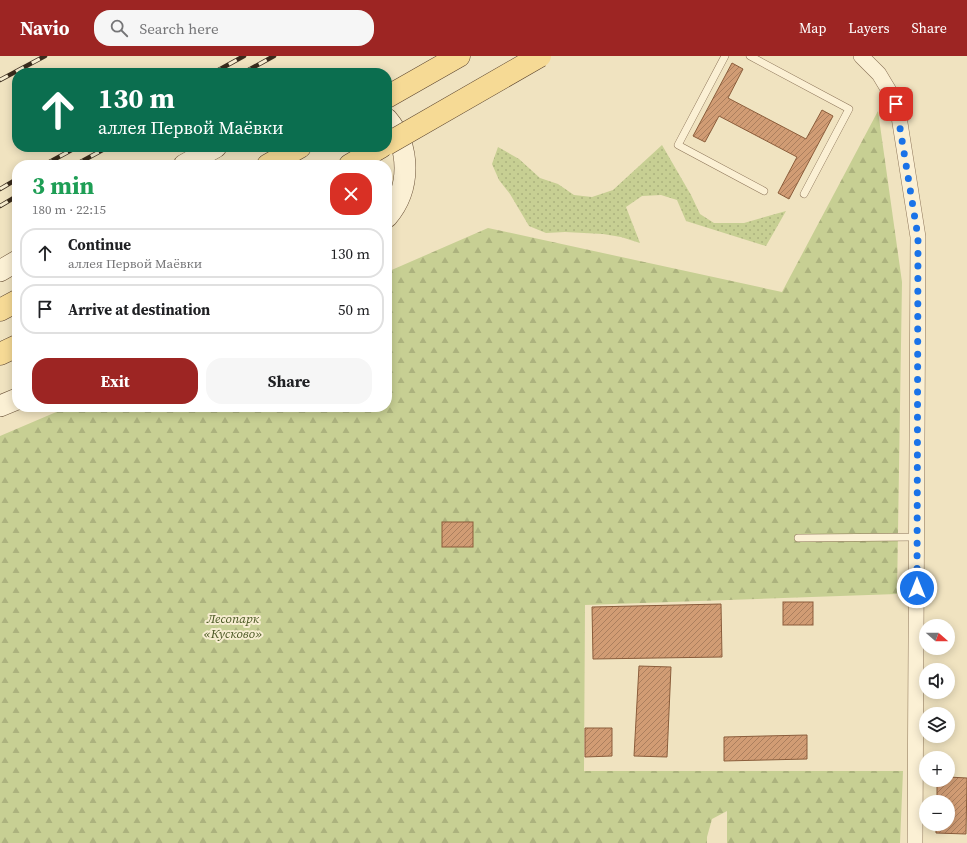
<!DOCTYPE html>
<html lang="en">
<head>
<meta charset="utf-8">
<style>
	body { margin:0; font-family:"Source Serif 4",serif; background:#f6f6f6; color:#202124; height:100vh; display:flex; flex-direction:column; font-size:15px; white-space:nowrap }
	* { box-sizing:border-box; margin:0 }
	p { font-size:13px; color:#757577 }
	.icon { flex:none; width:22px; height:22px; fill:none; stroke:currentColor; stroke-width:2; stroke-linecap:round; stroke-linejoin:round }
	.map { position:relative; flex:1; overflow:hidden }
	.sheet { position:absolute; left:12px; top:104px; width:380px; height:252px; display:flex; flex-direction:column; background:#fff; border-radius:16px; box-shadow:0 2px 10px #0003 }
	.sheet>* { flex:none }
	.guide { position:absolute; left:12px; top:12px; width:380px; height:84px; border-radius:16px; box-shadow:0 2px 10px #0003; background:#0b6e4f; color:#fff; overflow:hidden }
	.needle { width:26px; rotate:110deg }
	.fabs { position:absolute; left:919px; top:563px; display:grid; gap:8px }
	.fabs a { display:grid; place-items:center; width:36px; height:36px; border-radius:50%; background:#fff; box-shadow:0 2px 10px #0003; font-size:20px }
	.pin { position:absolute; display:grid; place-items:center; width:34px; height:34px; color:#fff; margin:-17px; border-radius:8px; box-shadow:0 2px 6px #0006 }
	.me { position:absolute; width:44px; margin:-22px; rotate:0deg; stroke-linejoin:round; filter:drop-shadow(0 0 3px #0008) }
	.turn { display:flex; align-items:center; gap:14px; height:84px; padding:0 20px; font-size:18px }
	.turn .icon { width:52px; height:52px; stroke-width:2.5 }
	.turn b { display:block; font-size:28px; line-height:34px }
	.round { display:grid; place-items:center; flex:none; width:42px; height:42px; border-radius:16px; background:#f6f6f6 }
	.headline { display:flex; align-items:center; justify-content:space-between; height:68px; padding:0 20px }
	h1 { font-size:24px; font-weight:700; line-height:30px; color:#1e9e55 }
	.primary-button { display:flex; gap:8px; margin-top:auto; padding:8px 20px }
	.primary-button a { flex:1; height:46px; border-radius:16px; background:#9d2523; color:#fff; font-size:16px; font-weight:700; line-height:46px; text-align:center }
	.primary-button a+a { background:#f6f6f6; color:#202124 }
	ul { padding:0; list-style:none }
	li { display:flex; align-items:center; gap:12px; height:50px; margin:0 8px 6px; padding:0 12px; border:2px solid #e0e0e0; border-radius:16px }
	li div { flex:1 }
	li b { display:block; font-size:15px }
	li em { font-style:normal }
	header { display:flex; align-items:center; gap:24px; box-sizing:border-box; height:56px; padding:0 20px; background:#9d2523; color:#fff }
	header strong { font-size:19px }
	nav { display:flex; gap:22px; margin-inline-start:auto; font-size:14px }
	.search { width:280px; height:36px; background:#f6f6f6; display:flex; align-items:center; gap:10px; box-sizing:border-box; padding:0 14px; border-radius:16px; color:#757577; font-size:15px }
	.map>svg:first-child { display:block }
</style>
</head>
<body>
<header>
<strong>Navio</strong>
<div class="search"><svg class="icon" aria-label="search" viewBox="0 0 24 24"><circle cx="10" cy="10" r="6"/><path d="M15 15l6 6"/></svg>Search here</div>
<nav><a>Map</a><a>Layers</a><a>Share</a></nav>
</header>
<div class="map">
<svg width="967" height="787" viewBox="0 0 967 787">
	<defs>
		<pattern id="green-dots" width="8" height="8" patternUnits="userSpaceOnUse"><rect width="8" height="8" fill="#c7cf93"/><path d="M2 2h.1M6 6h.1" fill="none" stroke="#acb27e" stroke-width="1.8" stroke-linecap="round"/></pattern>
		<pattern id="forest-firs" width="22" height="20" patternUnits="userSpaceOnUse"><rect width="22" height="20" fill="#c7cf93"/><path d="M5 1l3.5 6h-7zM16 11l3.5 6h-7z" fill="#acb27e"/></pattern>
		<pattern id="building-hatch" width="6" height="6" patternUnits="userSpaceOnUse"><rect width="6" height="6" fill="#d19c74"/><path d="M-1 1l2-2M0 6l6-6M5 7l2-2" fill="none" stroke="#ab7f5e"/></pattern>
	</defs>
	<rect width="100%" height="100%" fill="#f0e3c0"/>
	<!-- green -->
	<polygon fill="url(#green-dots)" points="662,89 691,139 700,158 714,167 744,167 786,155 766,190 686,165 677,144 661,139 642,140 626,151 640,187 621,181 603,178 565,176 546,177 529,170 510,138 499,124 492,108 498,91 519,103 540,122 558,128 574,139 592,141 613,134"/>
	<!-- forest -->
	<polygon fill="url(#forest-firs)" points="878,55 902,226 897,538 585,549 584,715 903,715 900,787 727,787 727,755 712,763 707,781 707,787 0,787 0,380 68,351 387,351 387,216 488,172 782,236"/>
	<!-- building -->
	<g fill="url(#building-hatch)" stroke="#8b5d3b">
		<polygon points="732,7 743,13 728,42 806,83 822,54 833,60 789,143 778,137 797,101 719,60 705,86 693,80"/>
		<rect x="442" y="466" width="31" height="25"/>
		<rect x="783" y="546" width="30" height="23"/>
		<polygon points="721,548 722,601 593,603 592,551"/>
		<polygon points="639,610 671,611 667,701 634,700"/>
		<polygon points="585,672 612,672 612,700 585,701"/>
		<polygon points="807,679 807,703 724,705 724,681"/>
		<polygon points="948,721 967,722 966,778 936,777 936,768 948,768 948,746 937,746 937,724 948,724"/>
	</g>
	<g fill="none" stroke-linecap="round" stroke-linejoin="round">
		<defs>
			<g id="lane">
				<polyline points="725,0 678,89 764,135"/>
				<polyline points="750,0 849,53 804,138"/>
				<polyline points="798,482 917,481"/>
			</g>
			<polyline id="street" points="861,0 879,18 897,48 918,181 915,787"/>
			<g id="secondary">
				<path d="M387,63C411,91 411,133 387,161"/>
				<polyline points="184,109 216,91"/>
				<polyline points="0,215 17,205"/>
				<polyline points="0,350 17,343"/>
			</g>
			<g id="primary">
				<polyline points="387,41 459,0"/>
				<polyline points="268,109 300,91"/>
				<polyline points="350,109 381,91"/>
				<polyline points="0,254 17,245"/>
				<polyline points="0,298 17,290"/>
			</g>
		</defs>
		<!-- lane casing -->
		<use href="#lane" stroke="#8b7357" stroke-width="8"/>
		<!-- street casing -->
		<use href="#street" stroke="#8b7357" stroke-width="16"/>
		<!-- secondary casing -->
		<use href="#secondary" stroke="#6c543a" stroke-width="22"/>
		<!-- primary casing -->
		<use href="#primary" stroke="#58412c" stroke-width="23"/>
		<!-- lane -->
		<use href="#lane" stroke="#fbf0d4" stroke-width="7"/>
		<!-- street -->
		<use href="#street" stroke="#fbf0d4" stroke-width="15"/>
		<!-- secondary -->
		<use href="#secondary" stroke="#fbf0d4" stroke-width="21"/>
		<!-- primary -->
		<use href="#primary" stroke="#f6da95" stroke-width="22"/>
		<defs>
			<g id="rail">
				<polyline points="213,17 244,0"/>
				<polyline points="243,17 274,0"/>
				<polyline points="0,24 45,0"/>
				<polyline points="44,109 77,91"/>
				<polyline points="75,109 108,91"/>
				<polyline points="0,133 17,123"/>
				<polyline points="0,150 17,140"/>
			</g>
		</defs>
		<!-- rail casing -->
		<use href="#rail" stroke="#392b1c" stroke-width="4.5"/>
		<!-- rail -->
		<use href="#rail" stroke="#f7edd0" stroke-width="3" stroke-dasharray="9" stroke-linecap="butt"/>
		<defs>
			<polyline id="primary-bridge" points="387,88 540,0"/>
		</defs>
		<!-- primary-bridge casing -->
		<use href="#primary-bridge" stroke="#58412c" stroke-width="23" stroke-linecap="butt"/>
		<!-- primary-bridge -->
		<use href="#primary-bridge" stroke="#f6da95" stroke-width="22"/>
	</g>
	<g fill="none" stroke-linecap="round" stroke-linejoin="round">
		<!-- route -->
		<polyline stroke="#1a73e8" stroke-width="7" stroke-dasharray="0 12.6" points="896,48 918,181 917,532"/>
	</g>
	<g text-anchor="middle" stroke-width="4" stroke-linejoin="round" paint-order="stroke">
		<!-- park labels -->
		<g font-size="13" font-style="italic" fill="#495722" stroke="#f7edd0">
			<text x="233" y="567">Лесопарк<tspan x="233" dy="15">«Кусково»</tspan></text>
		</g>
	</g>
</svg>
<div class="fabs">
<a><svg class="needle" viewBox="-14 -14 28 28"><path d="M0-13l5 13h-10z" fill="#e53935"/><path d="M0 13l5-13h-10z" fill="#757577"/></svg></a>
<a><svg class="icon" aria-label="sound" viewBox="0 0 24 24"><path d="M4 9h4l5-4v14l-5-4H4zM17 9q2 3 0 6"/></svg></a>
<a><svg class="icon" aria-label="layers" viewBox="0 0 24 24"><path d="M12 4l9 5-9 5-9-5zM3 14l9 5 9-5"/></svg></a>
<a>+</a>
<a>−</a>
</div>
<div class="pin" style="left:896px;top:48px;background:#d93025"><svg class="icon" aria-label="arrive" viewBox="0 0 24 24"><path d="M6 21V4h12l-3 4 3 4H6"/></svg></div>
<svg class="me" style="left:917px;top:532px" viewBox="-20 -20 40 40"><circle r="17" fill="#1a73e8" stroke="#fff" stroke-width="3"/><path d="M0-11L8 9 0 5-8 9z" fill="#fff"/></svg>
<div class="guide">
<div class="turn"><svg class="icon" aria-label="ahead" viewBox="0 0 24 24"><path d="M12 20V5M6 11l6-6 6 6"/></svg><div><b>130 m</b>аллея Первой Маёвки</div></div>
</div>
<section class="sheet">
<div class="headline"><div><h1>3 min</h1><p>180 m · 22:15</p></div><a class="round" style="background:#d93025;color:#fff"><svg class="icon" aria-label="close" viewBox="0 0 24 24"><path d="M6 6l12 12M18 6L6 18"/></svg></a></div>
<ul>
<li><svg class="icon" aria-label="ahead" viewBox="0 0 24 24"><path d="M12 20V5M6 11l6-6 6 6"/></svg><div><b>Continue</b><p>аллея Первой Маёвки</p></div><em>130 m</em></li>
<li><svg class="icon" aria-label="arrive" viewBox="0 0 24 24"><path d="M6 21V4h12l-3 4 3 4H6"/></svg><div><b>Arrive at destination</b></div><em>50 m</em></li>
</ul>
<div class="primary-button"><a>Exit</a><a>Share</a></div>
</section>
</div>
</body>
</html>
